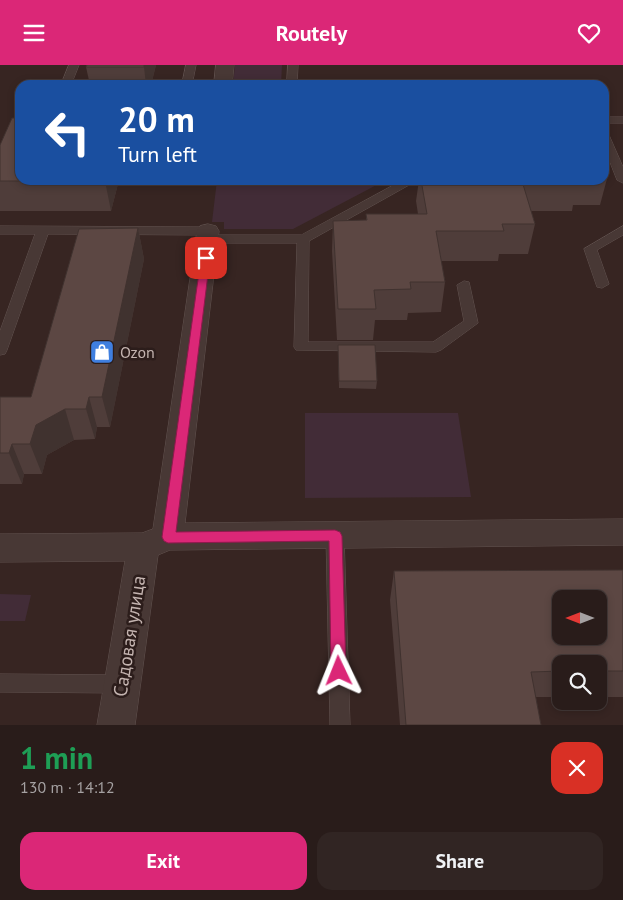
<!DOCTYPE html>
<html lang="en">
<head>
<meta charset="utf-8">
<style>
	body { margin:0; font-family:"PT Sans",sans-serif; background:#312523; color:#f1f3f6; height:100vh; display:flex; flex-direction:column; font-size:19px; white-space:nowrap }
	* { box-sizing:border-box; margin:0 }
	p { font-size:16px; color:#a5a1a2 }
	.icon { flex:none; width:28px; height:28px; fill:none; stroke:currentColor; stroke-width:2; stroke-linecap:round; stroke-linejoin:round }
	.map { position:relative; height:660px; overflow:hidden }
	.panel { display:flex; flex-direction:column; background:#291c1a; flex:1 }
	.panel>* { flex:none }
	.top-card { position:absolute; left:15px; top:15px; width:594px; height:105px; border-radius:15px; box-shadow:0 2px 8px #0003,0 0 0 1px #453a39; background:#1a4fa0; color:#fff; overflow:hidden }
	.needle { width:32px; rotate:270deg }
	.controls { position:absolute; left:552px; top:525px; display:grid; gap:10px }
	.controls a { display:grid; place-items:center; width:55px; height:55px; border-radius:10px; background:#291c1a; box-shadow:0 2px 8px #0003,0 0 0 1px #453a39; font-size:25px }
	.pin { position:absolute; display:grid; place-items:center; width:42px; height:42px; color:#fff; margin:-21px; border-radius:10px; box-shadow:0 2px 8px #0006 }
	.me { position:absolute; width:55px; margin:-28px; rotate:358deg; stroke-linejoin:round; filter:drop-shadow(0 0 4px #0008) }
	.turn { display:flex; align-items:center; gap:18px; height:105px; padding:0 20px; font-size:22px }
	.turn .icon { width:65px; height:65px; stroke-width:2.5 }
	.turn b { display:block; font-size:35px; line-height:42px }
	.round { display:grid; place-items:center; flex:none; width:52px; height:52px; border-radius:15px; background:#312523 }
	.overview { display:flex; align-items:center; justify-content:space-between; height:85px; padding:0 20px }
	h1 { font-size:30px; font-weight:600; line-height:38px; color:#1e9e55 }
	.button { display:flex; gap:10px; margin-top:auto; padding:10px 20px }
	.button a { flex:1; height:58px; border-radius:15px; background:#db2777; color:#fff; font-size:20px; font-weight:600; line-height:58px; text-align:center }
	.button a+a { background:#312523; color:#f1f3f6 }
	header { display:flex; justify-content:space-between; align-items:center; height:65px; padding:0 20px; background:#db2777; color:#fff; font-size:22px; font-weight:600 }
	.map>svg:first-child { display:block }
</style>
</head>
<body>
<header><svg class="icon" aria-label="menu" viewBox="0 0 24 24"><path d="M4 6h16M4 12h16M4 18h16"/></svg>Routely<svg class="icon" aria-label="heart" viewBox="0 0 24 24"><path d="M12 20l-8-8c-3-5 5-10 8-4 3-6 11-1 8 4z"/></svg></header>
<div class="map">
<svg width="623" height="660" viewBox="0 0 623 660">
	<rect width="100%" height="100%" fill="#372522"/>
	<!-- green -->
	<g fill="#422c37">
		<polygon points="235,0 282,0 281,20 233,20"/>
		<polygon points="217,115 386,115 293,164 224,164 224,157 212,157"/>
		<polygon points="305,348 458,348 471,432 305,433"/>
		<polygon points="0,529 31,530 25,556 0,556"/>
	</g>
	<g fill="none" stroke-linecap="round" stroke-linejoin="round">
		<defs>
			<g id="lane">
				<polygon points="69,0 79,0 71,20 61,20"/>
				<polygon points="186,0 196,0 192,20 182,20"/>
				<polygon points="288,0 298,0 297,20 287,20"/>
				<rect x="604" y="52" width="19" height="6"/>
				<polygon points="604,67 609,70 623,102 623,118 617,115 604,82"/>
				<polygon points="403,115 418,115 309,176 308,277 433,277 464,256 457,220 464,216 469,217 478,258 441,285 436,287 296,285 294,282 297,178 208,178 202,174 208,170 301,170"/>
				<polygon points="0,161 208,162 214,166 208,170 48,169 7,285 5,289 0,290 0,266 35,169 0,169"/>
				<polygon points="623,161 623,170 597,185 609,219 602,223 597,222 584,184"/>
				<polygon points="335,464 341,466 344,471 350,660 330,660 326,471 329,466"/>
				<polygon points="0,609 122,610 129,612 132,619 129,626 122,628 0,627"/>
			</g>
			<g id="street">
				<polygon points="216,0 234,0 232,20 214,20"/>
				<polygon points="208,159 216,161 219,166 185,458 623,454 623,480 170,485 158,490 135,660 97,660 125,496 0,497 0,469 142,468 153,464 197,166 200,161"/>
			</g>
		</defs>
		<!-- lane casing -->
		<use href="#lane" stroke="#625350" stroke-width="1"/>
		<!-- street casing -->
		<use href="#street" stroke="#625350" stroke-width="1"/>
		<!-- lane -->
		<use href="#lane" fill="#483835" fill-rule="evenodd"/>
		<!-- street -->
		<use href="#street" fill="#483835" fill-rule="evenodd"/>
	</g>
	<!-- wall -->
	<g fill="#4f3d3a">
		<polygon points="87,0 156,0 151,20 90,20 86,2"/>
		<polygon points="0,80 20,115 119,115 111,146 0,146"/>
		<polygon points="604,100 608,110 600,140 573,140 572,146 531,146 535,159 528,189 499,189 498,196 441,196 445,217 441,247 408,248 407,255 375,255 373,275 337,275 332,186 333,156 366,155 366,149 418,149 416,136 419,115 604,115"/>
		<polygon points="138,163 144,194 110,362 97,362 95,374 74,375 47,390 42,409 24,409 22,419 0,419 0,332 31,332"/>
		<polygon points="338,280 377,316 376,324 339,323"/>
		<polygon points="623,505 623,632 599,632 599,599 561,599 561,632 535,632 541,660 400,660 390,535 394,506"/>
	</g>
	<!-- shaded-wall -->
	<g fill="#40322f">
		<polygon points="144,0 156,0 151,20 146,20 144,2"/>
		<polygon points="105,115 119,115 111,146 105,116"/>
		<polygon points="138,163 144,194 110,362 102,332"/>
		<polygon points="89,332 97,362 95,374 86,344"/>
		<polygon points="65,344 74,375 47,390 42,409 30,379 36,360"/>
		<polygon points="12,379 24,409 22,419 9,388"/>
	</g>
	<!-- building -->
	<g fill="#5c4743" stroke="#40322f" fill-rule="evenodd">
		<polygon points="87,0 144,0 144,2 86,2"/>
		<polygon points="12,53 20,53 20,115 105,115 105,116 0,116 0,80"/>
		<polygon points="604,100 608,110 604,110"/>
		<polygon points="421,115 579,115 580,116 522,116 535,159 502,159 504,166 436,166 445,217 410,217 411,224 374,225 376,244 338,244 333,156 367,155 366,149 427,149"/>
		<polygon points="138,163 102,332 89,332 86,344 65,344 36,360 30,379 12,379 9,388 0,388 0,332 31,332 79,164"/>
		<polygon points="338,280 375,280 377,316 339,316"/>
		<path d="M623,505V606H599V599H561V606L531,607L541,660H406L394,506ZM561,534H599V571H561Z"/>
	</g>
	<!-- route -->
	<polygon fill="#db2777" stroke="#8e194d" points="206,190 210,193 176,467 335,465 340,467 342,471 346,606 344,610 339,613 334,610 331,606 329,476 168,478 164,476 162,472 201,193"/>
	<!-- icons -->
	<defs>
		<symbol id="shop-square" viewBox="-11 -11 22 22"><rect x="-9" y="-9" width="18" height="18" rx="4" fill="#3f7fe0" stroke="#2c1d1b"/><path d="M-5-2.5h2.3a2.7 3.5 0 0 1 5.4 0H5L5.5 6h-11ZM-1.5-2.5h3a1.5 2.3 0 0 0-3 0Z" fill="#fff"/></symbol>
	</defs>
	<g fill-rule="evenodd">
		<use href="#shop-square" x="88" y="273" width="28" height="28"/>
	</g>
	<g text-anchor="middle" stroke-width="5" stroke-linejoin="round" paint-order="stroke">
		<!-- poi labels -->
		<g font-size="16" fill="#c4b4b0" stroke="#2c1d1b" text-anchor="start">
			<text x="120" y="293">Ozon</text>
		</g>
		<!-- near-street labels -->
		<g font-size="19" fill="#c4b4b0" stroke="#2c1d1b">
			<text transform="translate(129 571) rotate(-81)" y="7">Садовая улица</text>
		</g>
	</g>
</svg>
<div class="controls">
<a><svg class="needle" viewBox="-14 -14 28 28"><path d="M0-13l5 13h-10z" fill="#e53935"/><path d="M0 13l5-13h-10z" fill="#a5a1a2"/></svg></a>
<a><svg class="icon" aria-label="search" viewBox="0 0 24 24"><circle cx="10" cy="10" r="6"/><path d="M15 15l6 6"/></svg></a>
</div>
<div class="pin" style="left:206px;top:193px;background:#d93025"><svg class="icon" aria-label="arrive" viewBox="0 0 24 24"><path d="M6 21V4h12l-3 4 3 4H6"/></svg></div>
<svg class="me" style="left:339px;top:606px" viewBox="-20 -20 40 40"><path d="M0-17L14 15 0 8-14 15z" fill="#db2777" stroke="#fff" stroke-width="4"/></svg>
<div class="top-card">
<div class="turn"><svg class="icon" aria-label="left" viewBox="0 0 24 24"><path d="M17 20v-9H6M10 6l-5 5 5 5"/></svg><div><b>20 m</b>Turn left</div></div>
</div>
</div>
<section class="panel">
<div class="overview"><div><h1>1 min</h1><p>130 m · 14:12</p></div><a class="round" style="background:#d93025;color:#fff"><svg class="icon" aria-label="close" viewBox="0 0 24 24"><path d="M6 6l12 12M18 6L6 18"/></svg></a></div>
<div class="button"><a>Exit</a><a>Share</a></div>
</section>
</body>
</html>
